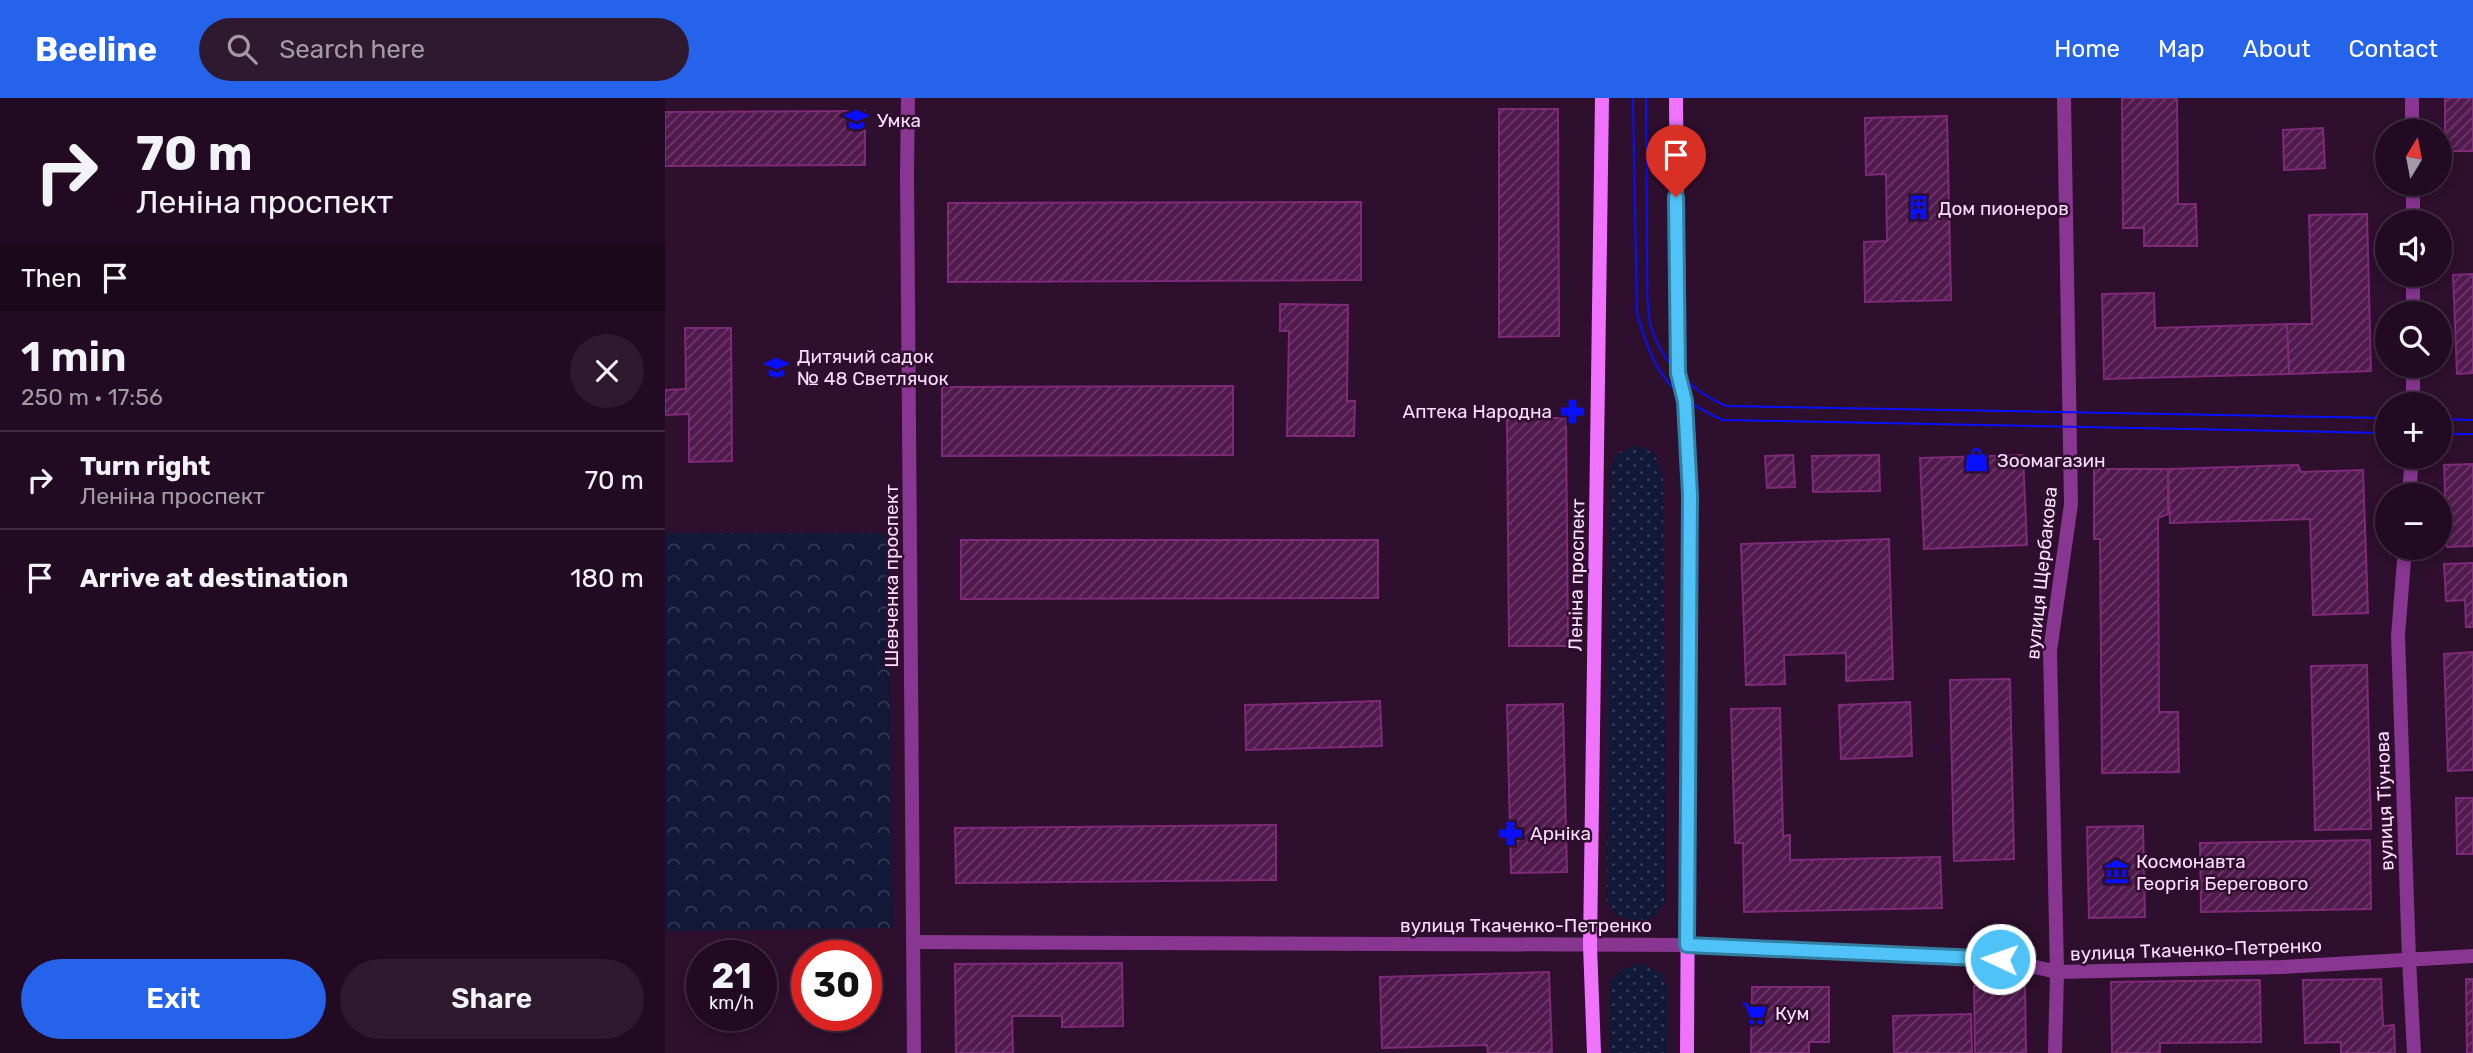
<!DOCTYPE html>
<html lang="en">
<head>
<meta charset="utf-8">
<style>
	body { margin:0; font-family:Rubik,sans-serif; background:#2e192f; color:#f1f3f6; height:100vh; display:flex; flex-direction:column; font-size:26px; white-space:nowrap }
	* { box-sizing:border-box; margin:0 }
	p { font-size:23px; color:#a29ba5 }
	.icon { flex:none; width:38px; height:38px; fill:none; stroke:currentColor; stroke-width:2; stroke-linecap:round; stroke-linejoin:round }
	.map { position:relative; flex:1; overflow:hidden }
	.sheet { display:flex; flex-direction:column; background:#220b22; width:665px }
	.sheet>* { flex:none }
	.guide { background:#220b22; color:#f1f3f6; overflow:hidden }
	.needle { width:46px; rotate:10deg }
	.controls { position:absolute; left:1710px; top:21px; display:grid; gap:14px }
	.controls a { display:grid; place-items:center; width:77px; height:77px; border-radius:50%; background:#220b22; box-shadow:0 4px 10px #0003,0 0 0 2px #3f2b40; font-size:35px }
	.speed { position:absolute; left:21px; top:842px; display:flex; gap:14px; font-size:35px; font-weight:700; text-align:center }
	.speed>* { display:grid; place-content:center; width:91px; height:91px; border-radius:50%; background:#220b22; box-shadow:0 4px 10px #0003,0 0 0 2px #3f2b40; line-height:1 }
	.speed small { font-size:18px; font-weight:400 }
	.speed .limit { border:10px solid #d22; background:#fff; color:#111 }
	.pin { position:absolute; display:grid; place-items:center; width:60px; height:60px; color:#fff; margin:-72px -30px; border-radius:50% 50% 50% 0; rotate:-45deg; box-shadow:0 0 7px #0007 }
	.pin .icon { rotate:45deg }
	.me { position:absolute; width:77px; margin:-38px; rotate:273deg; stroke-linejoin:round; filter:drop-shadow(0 0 5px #0008) }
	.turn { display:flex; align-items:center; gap:24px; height:147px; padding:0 21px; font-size:32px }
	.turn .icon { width:91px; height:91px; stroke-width:2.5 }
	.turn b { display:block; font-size:49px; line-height:60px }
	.then { display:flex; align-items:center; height:66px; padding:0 21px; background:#0003; gap:14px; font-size:26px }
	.round { display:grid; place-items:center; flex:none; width:74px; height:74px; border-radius:37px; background:#2e192f }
	.headline { display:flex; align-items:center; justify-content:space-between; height:119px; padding:0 21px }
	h1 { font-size:42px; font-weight:600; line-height:52px }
	.button { display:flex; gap:14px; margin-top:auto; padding:14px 21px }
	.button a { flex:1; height:80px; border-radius:42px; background:#2563eb; color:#fff; font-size:28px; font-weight:600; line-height:80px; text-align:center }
	.button a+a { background:#2e192f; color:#f1f3f6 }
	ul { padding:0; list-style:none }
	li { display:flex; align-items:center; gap:21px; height:98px; padding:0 21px; border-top:2px solid #3f2b40 }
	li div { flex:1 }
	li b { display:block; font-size:26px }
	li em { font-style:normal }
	header { display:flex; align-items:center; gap:42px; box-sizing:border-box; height:98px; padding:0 35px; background:#2563eb; color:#fff }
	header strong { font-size:33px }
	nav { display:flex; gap:38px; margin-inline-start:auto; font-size:24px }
	.search { width:490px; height:63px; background:#2e192f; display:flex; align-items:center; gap:18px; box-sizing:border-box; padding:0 24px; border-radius:38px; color:#a29ba5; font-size:26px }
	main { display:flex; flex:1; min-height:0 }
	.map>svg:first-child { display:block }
</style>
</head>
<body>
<header>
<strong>Beeline</strong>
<div class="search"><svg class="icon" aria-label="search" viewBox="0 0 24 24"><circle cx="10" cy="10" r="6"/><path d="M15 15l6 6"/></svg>Search here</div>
<nav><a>Home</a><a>Map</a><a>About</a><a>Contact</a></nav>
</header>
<main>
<section class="sheet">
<div class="guide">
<div class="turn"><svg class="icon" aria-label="right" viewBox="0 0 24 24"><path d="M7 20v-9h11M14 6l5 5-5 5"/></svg><div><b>70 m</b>Леніна проспект</div></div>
<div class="then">Then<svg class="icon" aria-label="arrive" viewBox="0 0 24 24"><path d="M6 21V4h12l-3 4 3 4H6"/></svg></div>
</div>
<div class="headline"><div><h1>1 min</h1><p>250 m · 17:56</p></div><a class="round"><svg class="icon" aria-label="close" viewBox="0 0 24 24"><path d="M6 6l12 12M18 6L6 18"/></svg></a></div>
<ul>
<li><svg class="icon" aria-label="right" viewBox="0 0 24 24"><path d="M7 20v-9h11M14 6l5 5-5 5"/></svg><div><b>Turn right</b><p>Леніна проспект</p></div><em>70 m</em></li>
<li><svg class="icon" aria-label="arrive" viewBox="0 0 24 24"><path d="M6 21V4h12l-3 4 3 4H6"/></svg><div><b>Arrive at destination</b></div><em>180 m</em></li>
</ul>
<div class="button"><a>Exit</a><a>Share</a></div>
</section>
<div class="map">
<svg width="1808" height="955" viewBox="0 0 1808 955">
	<defs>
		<pattern id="grass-dots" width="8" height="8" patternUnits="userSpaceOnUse" patternTransform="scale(1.75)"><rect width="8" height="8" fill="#111838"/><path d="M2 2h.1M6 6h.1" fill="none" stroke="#353956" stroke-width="1.8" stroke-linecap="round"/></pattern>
		<pattern id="park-crowns" width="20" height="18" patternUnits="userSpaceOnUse" patternTransform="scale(1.75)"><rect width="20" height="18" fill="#111838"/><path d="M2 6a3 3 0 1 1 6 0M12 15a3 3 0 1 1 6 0" fill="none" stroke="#353956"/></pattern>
		<pattern id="building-hatch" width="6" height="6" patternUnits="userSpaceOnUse" patternTransform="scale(1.75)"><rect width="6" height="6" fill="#51194d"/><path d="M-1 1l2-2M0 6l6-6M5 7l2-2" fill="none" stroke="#6b3a68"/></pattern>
	</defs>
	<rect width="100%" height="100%" fill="#2e0f2d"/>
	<!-- grass -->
	<g fill="url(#grass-dots)">
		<polygon points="971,347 989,355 998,376 1001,802 990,819 973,824 951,818 942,804 944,373 953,355"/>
		<polygon points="973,865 997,875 1002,889 1002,955 945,955 945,885 954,873"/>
	</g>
	<!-- park -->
	<polygon fill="url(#park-crowns)" points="0,435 224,435 228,830 0,833"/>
	<!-- building -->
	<g fill="url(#building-hatch)" stroke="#7f2979" stroke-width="2">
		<polygon points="1457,0 1512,0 1513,106 1531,106 1532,148 1479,148 1479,130 1458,130"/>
		<rect x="1780" y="0" width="28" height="53"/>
		<polygon points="834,11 893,11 894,238 834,239"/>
		<polygon points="200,13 200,67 0,68 0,14"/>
		<polygon points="1282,18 1286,202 1200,204 1199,144 1222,143 1221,76 1201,77 1200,20"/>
		<polygon points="1658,30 1660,70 1619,72 1618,32"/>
		<polygon points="696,104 696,182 283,184 283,105"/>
		<polygon points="1702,116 1706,273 1624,276 1622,226 1647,226 1644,117"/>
		<polygon points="1808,176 1808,275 1792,276 1788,177"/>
		<polygon points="1489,195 1490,230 1622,226 1624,276 1439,281 1437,196"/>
		<polygon points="615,206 683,207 682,303 690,303 689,338 622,338 624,233 615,233"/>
		<polygon points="20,230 66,230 67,363 24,364 24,316 0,317 0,292 21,291"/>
		<polygon points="568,288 568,357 277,358 277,289"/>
		<polygon points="842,320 901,320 903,548 844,548"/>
		<polygon points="1128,357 1130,389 1102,390 1100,358"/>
		<polygon points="1214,357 1215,393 1148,394 1147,358"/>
		<polygon points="1358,357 1362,447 1259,451 1255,360"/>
		<polygon points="1808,366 1808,448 1782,449 1779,367"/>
		<polygon points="1633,367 1636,374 1698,372 1703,515 1648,517 1645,421 1505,425 1503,371"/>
		<polygon points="1429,371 1503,371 1503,416 1493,420 1494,614 1513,614 1514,674 1437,675 1435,441 1429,441"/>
		<polygon points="1224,441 1228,581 1181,583 1181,555 1119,557 1120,586 1081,587 1076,446"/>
		<polygon points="296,442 713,442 713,500 296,501"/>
		<polygon points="1808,465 1808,529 1801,529 1800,502 1781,503 1779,466"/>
		<polygon points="1808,554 1808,672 1783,673 1779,556"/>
		<polygon points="1702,567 1706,731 1650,732 1646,568"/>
		<polygon points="1345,581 1349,761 1289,763 1285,582"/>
		<polygon points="715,603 717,648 581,652 580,607"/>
		<polygon points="1245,604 1247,658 1176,661 1174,607"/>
		<polygon points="898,606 902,774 846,775 842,607"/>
		<polygon points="1115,610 1118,738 1125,737 1125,762 1275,759 1277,810 1079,814 1078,745 1070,745 1066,611"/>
		<polygon points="1791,700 1808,700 1808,756 1792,756"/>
		<polygon points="611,727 611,782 291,785 290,730"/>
		<polygon points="1478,728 1480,819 1424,820 1422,729"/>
		<polygon points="1705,742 1706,811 1536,814 1535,745"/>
		<polygon points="457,865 458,928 397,929 397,918 347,918 348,955 291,955 290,866"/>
		<polygon points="884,874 887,955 823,955 822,947 717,950 715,879"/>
		<polygon points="1716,881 1718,928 1729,927 1730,955 1676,955 1676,944 1640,945 1638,882"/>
		<polygon points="1801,881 1808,881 1808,955 1802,955"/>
		<polygon points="1595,882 1596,944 1495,945 1495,955 1447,955 1446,884"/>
		<polygon points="1309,888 1360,888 1361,955 1310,955"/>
		<polygon points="1087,889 1164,889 1164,944 1144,944 1144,955 1086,955"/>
		<polygon points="1306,916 1307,955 1229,955 1228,918"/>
	</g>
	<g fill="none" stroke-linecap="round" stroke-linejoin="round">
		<!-- street -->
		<g stroke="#883691" stroke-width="14">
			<polyline points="243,0 242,76 249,955"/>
			<polyline points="1747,0 1747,33"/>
			<polyline points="1748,86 1748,124"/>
			<polyline points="1748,177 1748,215"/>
			<polyline points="1748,268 1748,306"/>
			<polyline points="1744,397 1747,359"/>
			<polyline points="1740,450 1733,538 1744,861 1749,955"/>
			<polyline points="248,844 1022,847 1335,861 1392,874 1617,869 1808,858"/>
			<polyline points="1390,955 1392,874 1385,553 1406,406 1399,0"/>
		</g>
		<!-- secondary -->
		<g stroke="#ef73ff" stroke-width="14">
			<polyline points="1011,0 1013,275 1020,303 1025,397 1022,955"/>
			<polyline points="929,955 925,847 937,0"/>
		</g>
		<!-- tram -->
		<g stroke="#0810ff" stroke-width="2">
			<path d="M968,0L972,215C987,271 1004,299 1058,322L1722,335"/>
			<path d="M981,0C981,52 982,103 982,155C983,178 980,213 988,235C1000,268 1029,294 1061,308L1722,320"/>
			<polyline points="1774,321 1808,322"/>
			<polyline points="1774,336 1808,336"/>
		</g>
	</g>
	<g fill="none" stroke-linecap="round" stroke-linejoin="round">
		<defs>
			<polyline id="route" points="1011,99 1013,275 1020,303 1025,397 1022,847 1335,861"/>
		</defs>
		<!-- route casing -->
		<use href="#route" stroke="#337fa1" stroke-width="18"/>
		<!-- route -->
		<use href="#route" stroke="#4fc3f7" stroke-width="12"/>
	</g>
	<!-- icons -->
	<defs>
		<symbol id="school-bare" viewBox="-9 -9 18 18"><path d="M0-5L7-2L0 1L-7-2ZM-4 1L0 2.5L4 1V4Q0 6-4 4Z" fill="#0810ff" stroke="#2e0f2d" stroke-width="2.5" paint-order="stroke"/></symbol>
		<symbol id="building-bare" viewBox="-9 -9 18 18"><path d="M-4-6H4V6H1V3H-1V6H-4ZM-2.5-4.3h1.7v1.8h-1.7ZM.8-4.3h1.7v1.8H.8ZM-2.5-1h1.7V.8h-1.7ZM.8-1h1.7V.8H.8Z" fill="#0810ff" stroke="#2e0f2d" stroke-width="2.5" paint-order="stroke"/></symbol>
		<symbol id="pharmacy-bare" viewBox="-9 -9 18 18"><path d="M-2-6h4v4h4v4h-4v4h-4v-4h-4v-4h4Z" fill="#0810ff" stroke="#2e0f2d" stroke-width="2.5" paint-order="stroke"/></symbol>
		<symbol id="shop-bare" viewBox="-9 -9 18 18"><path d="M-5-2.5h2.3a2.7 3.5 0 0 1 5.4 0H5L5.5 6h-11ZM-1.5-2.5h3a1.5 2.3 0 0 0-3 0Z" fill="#0810ff" stroke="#2e0f2d" stroke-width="2.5" paint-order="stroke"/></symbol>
		<symbol id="museum-bare" viewBox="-9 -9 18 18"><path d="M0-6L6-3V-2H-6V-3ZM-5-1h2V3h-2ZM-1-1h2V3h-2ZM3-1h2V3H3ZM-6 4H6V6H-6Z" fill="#0810ff" stroke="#2e0f2d" stroke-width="2.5" paint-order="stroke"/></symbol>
		<symbol id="supermarket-bare" viewBox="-9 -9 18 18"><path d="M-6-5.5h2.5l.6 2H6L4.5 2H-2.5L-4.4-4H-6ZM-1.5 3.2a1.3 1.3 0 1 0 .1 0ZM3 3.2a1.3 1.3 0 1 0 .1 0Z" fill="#0810ff" stroke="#2e0f2d" stroke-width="2.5" paint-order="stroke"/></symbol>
	</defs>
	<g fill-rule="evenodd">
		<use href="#school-bare" x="174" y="4" width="35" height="35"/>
		<use href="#building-bare" x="1236" y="92" width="35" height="35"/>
		<use href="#school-bare" x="94" y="252" width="35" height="35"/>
		<use href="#pharmacy-bare" x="890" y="296" width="35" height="35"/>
		<use href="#shop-bare" x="1294" y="344" width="35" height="35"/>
		<use href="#pharmacy-bare" x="828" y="718" width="35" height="35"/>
		<use href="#museum-bare" x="1434" y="756" width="35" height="35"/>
		<use href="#supermarket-bare" x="1072" y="898" width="35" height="35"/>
	</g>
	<g text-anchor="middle" stroke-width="5" stroke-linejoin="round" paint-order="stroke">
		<!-- poi labels -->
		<g font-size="19" fill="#fedcff" stroke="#2e0f2d" text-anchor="start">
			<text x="212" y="29">Умка</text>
			<text x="1273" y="117">Дом пионеров</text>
			<text x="132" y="265">Дитячий садок<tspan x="132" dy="22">№ 48 Светлячок</tspan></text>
			<text x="887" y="320" text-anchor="end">Аптека Народна</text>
			<text x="1332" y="369">Зоомагазин</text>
			<text x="865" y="742">Арніка</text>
			<text x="1471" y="770">Космонавта<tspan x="1471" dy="22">Георгія Берегового</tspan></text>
			<text x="1110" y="922">Кум</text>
		</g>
		<!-- street labels -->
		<g font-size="19" fill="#fedcff" stroke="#2e0f2d">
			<text transform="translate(1376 475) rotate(-84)" y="7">вулиця Щербакова</text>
			<text transform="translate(911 477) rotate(-89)" y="7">Леніна проспект</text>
			<text transform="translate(226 478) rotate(-90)" y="7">Шевченка проспект</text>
			<text transform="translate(1719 703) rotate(-92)" y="7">вулиця Тіунова</text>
			<text x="861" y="834">вулиця Ткаченко-Петренко</text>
			<text transform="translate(1531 851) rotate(-2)" y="7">вулиця Ткаченко-Петренко</text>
		</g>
	</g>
</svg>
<div class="controls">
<a><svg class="needle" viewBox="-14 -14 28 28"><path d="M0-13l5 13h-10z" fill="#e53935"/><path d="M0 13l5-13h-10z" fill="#a29ba5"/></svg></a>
<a><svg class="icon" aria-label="sound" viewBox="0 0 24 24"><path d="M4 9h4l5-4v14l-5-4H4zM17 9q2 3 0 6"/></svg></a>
<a><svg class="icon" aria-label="search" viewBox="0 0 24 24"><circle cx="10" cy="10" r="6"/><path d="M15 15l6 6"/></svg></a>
<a>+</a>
<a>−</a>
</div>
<div class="speed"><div>21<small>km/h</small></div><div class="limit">30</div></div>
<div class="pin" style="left:1011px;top:99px;background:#d93025"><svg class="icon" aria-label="arrive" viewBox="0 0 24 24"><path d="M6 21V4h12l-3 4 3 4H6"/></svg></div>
<svg class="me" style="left:1335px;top:861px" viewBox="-20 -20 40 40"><circle r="17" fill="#4fc3f7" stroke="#fff" stroke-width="3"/><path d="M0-11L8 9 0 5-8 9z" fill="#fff"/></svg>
</div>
</main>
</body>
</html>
